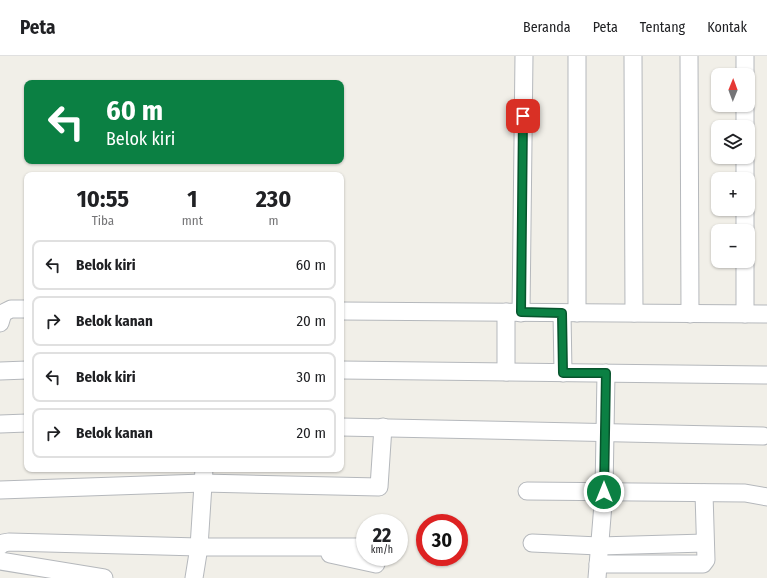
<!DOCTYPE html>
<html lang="id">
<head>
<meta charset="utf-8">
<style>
	body { margin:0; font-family:"Fira Sans Condensed",sans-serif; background:#f6f6f6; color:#202124; height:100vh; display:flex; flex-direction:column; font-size:15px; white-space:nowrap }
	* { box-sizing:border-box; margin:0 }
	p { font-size:13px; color:#757577 }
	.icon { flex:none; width:22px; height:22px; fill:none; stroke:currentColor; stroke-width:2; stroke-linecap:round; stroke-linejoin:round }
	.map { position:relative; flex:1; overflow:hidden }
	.details { position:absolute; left:24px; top:116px; width:320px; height:300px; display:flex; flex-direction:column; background:#fff; border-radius:8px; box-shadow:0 1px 3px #0004 }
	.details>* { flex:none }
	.banner { position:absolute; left:24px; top:24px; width:320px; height:84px; border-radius:8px; box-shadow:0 1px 3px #0004; background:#0b8043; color:#fff; overflow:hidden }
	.needle { width:26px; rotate:1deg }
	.controls { position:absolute; left:711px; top:12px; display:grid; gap:8px }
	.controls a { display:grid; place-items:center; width:44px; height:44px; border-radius:8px; background:#fff; box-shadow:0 1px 3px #0004; font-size:20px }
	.speed { position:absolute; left:356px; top:458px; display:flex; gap:8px; font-size:20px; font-weight:700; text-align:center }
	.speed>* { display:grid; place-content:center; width:52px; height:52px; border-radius:50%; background:#fff; box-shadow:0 1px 3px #0004; line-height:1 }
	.speed small { font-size:10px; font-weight:400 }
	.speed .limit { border:6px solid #d22; background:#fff; color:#111 }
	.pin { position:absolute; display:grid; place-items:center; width:34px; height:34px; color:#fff; margin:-17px; border-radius:8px; box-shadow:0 2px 6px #0006 }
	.me { position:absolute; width:44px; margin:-22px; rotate:0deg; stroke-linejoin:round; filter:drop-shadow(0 0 3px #0008) }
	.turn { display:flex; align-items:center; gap:14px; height:84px; padding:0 16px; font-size:18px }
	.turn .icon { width:52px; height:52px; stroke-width:2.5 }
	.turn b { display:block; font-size:28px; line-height:34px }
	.eta { display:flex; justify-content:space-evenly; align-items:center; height:68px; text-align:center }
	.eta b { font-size:24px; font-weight:700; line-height:28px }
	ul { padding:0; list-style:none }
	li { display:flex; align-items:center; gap:12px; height:50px; margin:0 8px 6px; padding:0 8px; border:2px solid #e0e0e0; border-radius:8px }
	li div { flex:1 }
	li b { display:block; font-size:15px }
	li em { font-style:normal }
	header { display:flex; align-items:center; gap:24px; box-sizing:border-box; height:56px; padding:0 20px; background:#fff; border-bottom:1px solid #e0e0e0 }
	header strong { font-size:19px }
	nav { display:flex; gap:22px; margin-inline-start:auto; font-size:14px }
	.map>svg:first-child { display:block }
</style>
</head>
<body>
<header>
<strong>Peta</strong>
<nav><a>Beranda</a><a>Peta</a><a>Tentang</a><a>Kontak</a></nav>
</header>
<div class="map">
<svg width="767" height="522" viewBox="0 0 767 522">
	<rect width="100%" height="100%" fill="#f1efe8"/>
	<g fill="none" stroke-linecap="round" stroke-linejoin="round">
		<defs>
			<g id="minor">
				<polyline points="633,0 634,257"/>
				<polyline points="689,0 690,258"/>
				<polyline points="745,0 745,19"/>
				<polyline points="745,49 745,71"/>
				<polyline points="745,101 745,123"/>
				<polyline points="745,153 745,175"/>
				<polyline points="745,205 745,258"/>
				<polyline points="341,255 767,258"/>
				<polyline points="506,256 506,316"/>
				<polyline points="521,257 524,0"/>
				<polyline points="562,257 563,317"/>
				<polyline points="577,257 577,0"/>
				<polyline points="0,267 3,257 11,253 27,253"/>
				<polyline points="341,314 767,319"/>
				<polyline points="0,315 27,314"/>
				<polyline points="0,368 27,367"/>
				<polyline points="341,371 763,380"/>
				<polyline points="0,434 203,427 379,431 383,371"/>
				<polyline points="527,435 745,437 767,441"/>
				<polyline points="532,487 599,490 705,487"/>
				<polyline points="0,490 3,487 9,486 199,491 365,491"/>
				<polyline points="330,498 376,508"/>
				<polyline points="0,505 104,522"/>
				<polyline points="598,508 703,508 706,504 704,437"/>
				<polyline points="194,522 199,491 204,413"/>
				<polyline points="597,522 604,436 606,317"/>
			</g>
		</defs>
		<!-- minor casing -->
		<use href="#minor" stroke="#b5b8bc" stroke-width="19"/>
		<!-- minor -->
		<use href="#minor" stroke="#fff" stroke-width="17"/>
	</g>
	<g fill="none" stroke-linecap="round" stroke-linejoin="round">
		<defs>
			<polyline id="route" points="523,60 521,256 562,257 563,317 606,317 604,436"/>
		</defs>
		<!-- route casing -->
		<use href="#route" stroke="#07532c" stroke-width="10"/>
		<!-- route -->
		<use href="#route" stroke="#0b8043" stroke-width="7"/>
	</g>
</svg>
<div class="controls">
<a><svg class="needle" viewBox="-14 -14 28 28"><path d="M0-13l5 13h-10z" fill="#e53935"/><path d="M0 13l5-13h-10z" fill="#757577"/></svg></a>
<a><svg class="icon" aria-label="layers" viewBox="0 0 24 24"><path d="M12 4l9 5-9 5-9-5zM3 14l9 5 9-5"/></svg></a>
<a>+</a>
<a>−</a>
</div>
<div class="speed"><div>22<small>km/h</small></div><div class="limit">30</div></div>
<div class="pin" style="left:523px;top:60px;background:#d93025"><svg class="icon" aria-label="arrive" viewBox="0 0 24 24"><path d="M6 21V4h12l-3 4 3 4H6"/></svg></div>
<svg class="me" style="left:604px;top:436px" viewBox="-20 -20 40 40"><circle r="17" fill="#0b8043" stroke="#fff" stroke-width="3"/><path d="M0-11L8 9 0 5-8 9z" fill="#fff"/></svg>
<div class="banner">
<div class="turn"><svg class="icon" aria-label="left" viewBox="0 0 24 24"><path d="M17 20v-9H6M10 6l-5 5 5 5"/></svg><div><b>60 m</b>Belok kiri</div></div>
</div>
<section class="details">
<div class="eta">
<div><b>10:55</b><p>Tiba</p></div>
<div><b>1</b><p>mnt</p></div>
<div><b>230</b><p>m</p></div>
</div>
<ul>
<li><svg class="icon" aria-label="left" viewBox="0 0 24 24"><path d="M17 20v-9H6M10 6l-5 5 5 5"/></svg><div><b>Belok kiri</b></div><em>60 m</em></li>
<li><svg class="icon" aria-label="right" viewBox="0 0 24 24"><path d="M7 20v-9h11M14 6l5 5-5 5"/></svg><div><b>Belok kanan</b></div><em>20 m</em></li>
<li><svg class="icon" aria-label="left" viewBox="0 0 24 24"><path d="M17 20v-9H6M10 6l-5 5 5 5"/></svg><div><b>Belok kiri</b></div><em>30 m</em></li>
<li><svg class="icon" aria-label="right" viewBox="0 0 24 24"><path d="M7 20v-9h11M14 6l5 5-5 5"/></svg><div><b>Belok kanan</b></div><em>20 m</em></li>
</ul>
</section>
</div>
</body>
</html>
